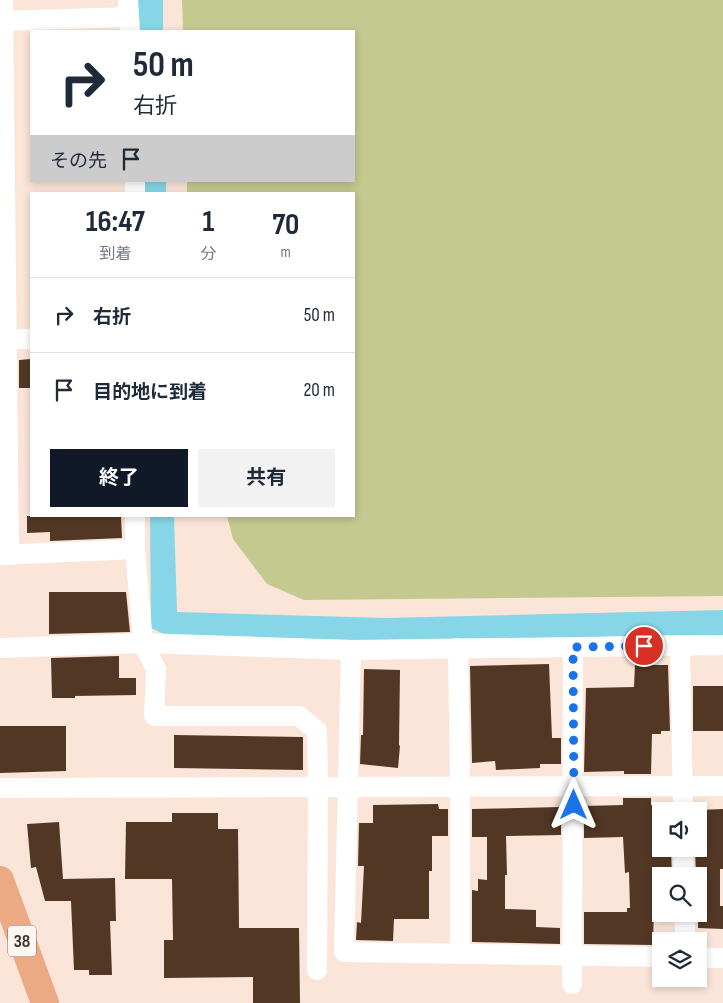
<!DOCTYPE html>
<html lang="ja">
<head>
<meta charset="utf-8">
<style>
	body { margin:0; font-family:"Sofia Sans Condensed","Noto Sans JP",sans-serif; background:#f2f2f3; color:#1f2937; height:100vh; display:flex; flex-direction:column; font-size:19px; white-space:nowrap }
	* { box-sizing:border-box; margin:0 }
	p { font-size:16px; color:#747a83 }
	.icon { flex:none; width:28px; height:28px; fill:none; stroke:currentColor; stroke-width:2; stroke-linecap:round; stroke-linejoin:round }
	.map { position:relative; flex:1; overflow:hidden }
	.panel { position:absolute; left:30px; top:192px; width:325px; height:325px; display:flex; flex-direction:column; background:#fff; border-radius:0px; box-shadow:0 2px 8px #0003 }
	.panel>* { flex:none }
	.banner { position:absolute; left:30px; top:30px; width:325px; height:152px; border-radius:0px; box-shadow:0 2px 8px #0003; background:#fff; color:#1f2937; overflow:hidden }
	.buttons { position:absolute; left:652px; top:802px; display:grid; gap:10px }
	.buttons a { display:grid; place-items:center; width:55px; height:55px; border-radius:0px; background:#fff; box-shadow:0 2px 8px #0003; font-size:25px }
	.pin { position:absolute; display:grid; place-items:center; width:42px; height:42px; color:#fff; margin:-21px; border:2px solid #fff; border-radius:50%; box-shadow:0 1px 5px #0007 }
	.me { position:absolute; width:55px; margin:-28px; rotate:0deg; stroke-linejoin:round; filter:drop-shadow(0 0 4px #0008) }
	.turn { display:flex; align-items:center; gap:18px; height:105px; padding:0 20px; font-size:22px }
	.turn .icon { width:65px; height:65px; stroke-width:2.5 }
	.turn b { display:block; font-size:35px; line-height:42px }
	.then { display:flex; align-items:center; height:48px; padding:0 20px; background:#0003; gap:10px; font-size:19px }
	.eta { display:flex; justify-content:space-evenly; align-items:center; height:85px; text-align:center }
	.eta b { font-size:30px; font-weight:700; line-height:35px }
	.button { display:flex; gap:10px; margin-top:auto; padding:10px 20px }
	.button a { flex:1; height:58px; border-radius:0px; background:#111827; color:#fff; font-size:20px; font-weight:700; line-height:58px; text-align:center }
	.button a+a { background:#f2f2f3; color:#1f2937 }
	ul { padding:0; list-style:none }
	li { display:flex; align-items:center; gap:15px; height:75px; padding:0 20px; border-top:1px solid #e0e1e3 }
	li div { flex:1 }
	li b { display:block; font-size:19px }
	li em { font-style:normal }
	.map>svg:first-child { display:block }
</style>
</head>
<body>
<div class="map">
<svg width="723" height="1003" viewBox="0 0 723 1003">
	<rect width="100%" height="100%" fill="#fbe5d8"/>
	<!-- green -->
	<polygon fill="#c3c98f" points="182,0 723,0 723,596 304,600 267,584 233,539 227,516 354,516 354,194 187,194 187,181 354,181 354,31 183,31"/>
	<!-- water -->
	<g fill="#87d6e8">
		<polygon points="134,0 163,0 163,31 135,31"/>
		<polygon points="141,181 166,181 166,194 142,194"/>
		<polygon points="150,516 174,516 177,612 386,618 723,610 723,635 658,635 450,642 168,636 151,628"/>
	</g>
	<!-- building -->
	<g fill="#523725">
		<polygon points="31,359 31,388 19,388 19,360"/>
		<polygon points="27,516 121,516 122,538 50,541 50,532 27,533"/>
		<polygon points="49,592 126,592 130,632 49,634"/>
		<polygon points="119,656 119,678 136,678 136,695 75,696 75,698 52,698 51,658"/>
		<polygon points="549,664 552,738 561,738 561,764 540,764 540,768 496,770 495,761 472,763 470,666"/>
		<polygon points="635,665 668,665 670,731 661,731 661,734 652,734 651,774 624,774 624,771 584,772 586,688 634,687"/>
		<polygon points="364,669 400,670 399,745 400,746 398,768 360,764 361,735 363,735"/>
		<rect x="693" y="686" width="30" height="45"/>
		<polygon points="0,726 66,726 66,771 0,773"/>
		<polygon points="174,735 303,737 303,770 174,768"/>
		<polygon points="623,798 651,798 651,805 661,804 661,849 671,849 672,876 661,876 661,905 654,905 653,945 584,944 584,912 627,912 627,908 630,908 629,872 625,873 623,837 584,838 584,806 623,805"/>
		<polygon points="438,804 439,809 448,809 448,836 432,836 432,871 429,871 429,919 394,919 393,941 356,940 357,922 361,923 364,866 358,866 359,823 373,823 373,805"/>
		<polygon points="561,807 561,835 506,836 507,875 505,875 505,909 536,910 536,927 560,928 560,944 472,942 472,890 478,891 478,879 487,880 487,837 472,837 472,809"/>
		<polygon points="723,809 723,869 720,869 720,906 723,906 723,929 698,928 699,876 696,876 695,849 699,849 699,810"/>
		<polygon points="172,813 218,813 218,829 238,829 239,928 299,928 300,1003 253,1003 253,977 164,978 164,940 173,940 172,879 125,879 126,822 172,822"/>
		<polygon points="59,822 63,879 115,878 116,921 110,921 112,975 89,975 89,970 74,970 71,901 45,901 36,867 31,868 27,824"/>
	</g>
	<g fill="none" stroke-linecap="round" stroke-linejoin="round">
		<!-- street -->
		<g stroke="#fff" stroke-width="20">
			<polyline points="3,0 9,555"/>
			<polyline points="128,0 130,31"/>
			<polyline points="0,21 129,17"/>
			<polyline points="135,181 135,194"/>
			<polyline points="0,339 31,339"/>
			<polyline points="135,516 135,549 143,643 156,669 154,716 299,716 317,731 318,787 317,970"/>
			<polyline points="0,555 135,549"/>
			<polyline points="680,645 683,811"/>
			<polyline points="0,648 143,643 351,650 723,645"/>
			<polyline points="458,648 460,787 460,954"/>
			<polyline points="351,650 344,952 661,957"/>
			<polyline points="0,788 723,786"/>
			<polyline points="683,849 684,876"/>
			<polyline points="685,914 685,941"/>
			<polyline points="699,958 723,958"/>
			<polyline points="572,984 573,647"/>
		</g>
		<!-- primary -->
		<polyline stroke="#ebaa83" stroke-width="28" points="0,880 45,1003"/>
	</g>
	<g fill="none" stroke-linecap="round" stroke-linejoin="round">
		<!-- route -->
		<polyline stroke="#1a73e8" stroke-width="9" stroke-dasharray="0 16.2" points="574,805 573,647 644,646"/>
	</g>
	<g text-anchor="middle" stroke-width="5" stroke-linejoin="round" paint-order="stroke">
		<!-- shield labels -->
		<rect fill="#fdf6f1" stroke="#796e66" stroke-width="1" x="8" y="925.5" width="28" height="31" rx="4"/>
		<g font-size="18" font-weight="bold" fill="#40332a">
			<text x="22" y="947">38</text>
		</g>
	</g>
</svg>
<div class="buttons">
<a><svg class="icon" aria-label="sound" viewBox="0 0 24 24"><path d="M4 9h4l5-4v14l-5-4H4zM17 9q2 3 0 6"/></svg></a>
<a><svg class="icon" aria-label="search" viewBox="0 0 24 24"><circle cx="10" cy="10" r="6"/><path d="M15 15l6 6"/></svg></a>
<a><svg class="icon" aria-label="layers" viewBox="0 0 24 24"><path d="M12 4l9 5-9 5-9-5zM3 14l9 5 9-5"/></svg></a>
</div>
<div class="pin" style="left:644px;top:646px;background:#d93025"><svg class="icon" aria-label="arrive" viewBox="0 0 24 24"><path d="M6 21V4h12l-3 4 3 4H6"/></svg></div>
<svg class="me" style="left:574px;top:805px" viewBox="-20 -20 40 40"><path d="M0-17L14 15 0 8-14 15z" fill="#1a73e8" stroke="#fff" stroke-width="4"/></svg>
<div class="banner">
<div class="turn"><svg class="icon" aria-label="right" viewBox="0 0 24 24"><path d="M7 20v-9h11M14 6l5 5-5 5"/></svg><div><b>50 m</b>右折</div></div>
<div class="then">その先<svg class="icon" aria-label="arrive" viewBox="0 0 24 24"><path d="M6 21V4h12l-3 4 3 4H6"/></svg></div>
</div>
<section class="panel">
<div class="eta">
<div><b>16:47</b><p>到着</p></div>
<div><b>1</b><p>分</p></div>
<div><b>70</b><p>m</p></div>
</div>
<ul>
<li><svg class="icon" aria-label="right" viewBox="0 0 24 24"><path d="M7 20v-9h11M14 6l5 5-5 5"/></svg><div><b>右折</b></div><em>50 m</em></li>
<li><svg class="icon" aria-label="arrive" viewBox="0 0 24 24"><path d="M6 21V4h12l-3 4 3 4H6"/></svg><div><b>目的地に到着</b></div><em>20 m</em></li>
</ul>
<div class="button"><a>終了</a><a>共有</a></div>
</section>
</div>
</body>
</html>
